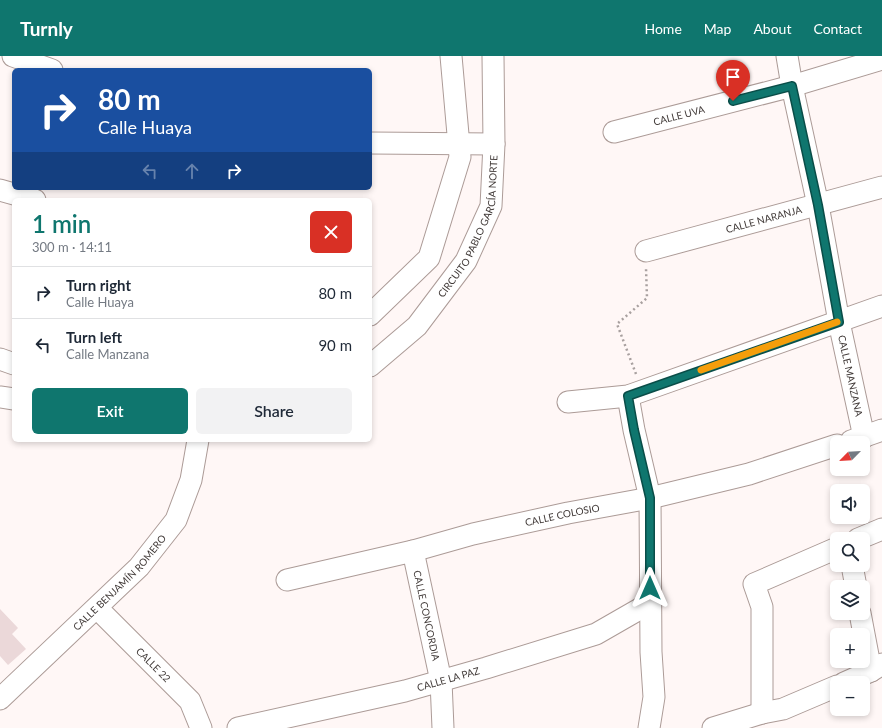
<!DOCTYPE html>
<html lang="en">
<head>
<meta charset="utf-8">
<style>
	body { margin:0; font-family:Lato,sans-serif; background:#f2f2f3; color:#1f2937; height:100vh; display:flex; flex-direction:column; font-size:15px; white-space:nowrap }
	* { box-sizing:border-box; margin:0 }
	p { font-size:13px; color:#747a83 }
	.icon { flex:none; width:22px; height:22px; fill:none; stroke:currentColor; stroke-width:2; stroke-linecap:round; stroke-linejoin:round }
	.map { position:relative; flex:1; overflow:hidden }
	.panel { position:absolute; left:12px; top:142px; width:360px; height:244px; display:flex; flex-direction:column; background:#fff; border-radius:6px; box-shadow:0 2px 6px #0003 }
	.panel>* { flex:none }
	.top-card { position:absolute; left:12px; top:12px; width:360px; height:122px; border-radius:6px; box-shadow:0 2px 6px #0003; background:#1a4fa0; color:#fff; overflow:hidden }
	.needle { width:26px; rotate:246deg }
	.fabs { position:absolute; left:830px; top:380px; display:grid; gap:8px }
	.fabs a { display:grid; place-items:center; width:40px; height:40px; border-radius:6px; background:#fff; box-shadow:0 2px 6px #0003; font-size:20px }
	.pin { position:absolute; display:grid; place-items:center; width:34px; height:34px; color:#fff; margin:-41px -17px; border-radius:50% 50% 50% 0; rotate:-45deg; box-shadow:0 0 4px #0007 }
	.pin .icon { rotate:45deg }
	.me { position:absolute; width:44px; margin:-22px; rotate:0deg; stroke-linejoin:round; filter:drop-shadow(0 0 3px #0008) }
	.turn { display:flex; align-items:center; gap:14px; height:84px; padding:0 20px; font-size:18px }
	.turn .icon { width:52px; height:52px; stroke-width:2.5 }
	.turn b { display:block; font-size:28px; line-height:34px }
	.lanes { display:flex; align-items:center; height:38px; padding:0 20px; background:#0003; justify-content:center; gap:20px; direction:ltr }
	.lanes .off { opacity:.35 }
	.round { display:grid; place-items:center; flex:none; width:42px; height:42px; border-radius:6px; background:#f2f2f3 }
	.headline { display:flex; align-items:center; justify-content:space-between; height:68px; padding:0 20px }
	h1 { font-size:24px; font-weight:600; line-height:30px; color:#0f766e }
	.primary-button { display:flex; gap:8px; margin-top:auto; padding:8px 20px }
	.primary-button a { flex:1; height:46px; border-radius:6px; background:#0f766e; color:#fff; font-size:16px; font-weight:600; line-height:46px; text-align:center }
	.primary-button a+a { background:#f2f2f3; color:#1f2937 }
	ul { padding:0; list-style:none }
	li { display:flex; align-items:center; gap:12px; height:52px; padding:0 20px; border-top:1px solid #e0e1e3 }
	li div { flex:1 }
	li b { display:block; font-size:15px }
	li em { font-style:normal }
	header { display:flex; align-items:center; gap:24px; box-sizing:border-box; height:56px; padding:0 20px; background:#0f766e; color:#fff }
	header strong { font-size:19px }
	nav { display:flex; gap:22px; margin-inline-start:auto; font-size:14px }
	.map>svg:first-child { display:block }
</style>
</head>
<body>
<header>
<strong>Turnly</strong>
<nav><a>Home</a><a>Map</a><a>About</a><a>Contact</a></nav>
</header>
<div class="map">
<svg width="882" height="672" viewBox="0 0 882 672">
	<rect width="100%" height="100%" fill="#fff7f6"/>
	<!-- building -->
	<polygon fill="#ebd8d9" points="0,553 18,572 12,578 26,593 8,609 0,600"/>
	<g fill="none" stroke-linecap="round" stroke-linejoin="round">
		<defs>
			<g id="minor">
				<polyline points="13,0 52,14"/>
				<path id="s1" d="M787,0L792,30L818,149L839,266L864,381"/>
				<path id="s2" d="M614,76L792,30L882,3"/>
				<polyline points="370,87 494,88"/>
				<polyline points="0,134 35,144"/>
				<path id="s3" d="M646,195L882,131"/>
				<polyline points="370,259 429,202 460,101 451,0"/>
				<polyline points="0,303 14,308"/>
				<path id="s4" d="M370,310L417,270L466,205L491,150L494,88L493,0"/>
				<polyline points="628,340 634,374 650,442 651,596 654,641 649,672"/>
				<polyline points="0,341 14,343"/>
				<polyline points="568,346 628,340 882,250"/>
				<polyline points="851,385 882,374"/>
				<polyline points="858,483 882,473"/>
				<path id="s5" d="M413,495L441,625L443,672"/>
				<polyline points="852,509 856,531"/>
				<path id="s6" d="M287,524L413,495L473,478L568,457L650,442L749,418L837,389"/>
				<path id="s7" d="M97,552L190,645L201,672"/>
				<polyline points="860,557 871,615"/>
				<polyline points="844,627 871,615 882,608"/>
				<path id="s8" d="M0,643L139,511L176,464L191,424L198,384"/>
				<polyline points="762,657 762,551 754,528 837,492"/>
				<path id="s9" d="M238,672L405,635L486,612L596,578L650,547"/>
				<polyline points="713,672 762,657 783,653 837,630"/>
			</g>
		</defs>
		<!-- minor casing -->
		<use href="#minor" stroke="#ac9b97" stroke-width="23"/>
		<!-- path -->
		<polyline stroke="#a8a09f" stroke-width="2.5" stroke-dasharray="2 3" stroke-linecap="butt" points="636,318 617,268 647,242 646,212"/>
		<!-- minor -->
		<use href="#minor" stroke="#fff" stroke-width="21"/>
	</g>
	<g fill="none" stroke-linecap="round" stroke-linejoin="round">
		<defs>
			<polyline id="route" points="650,532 650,442 634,374 628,340 839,266 818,149 792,30 733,45"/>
		</defs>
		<!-- route casing -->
		<use href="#route" stroke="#0a4d48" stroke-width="10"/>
		<!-- route -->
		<use href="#route" stroke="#0f766e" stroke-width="7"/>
		<!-- slow -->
		<polyline stroke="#f59e0b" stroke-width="7" points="701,314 837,266"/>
	</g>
	<g text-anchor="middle" stroke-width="3" stroke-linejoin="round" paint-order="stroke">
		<!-- street labels -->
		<g font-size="10" fill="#413a38" stroke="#fff">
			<text dy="4" stroke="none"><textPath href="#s2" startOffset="67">CALLE UVA</textPath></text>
			<text dy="4" stroke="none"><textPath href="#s3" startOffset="122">CALLE NARANJA</textPath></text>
			<text dy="4" stroke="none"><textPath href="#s4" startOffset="177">CIRCUITO PABLO GARCÍA NORTE</textPath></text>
			<text dy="4" stroke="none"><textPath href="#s1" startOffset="326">CALLE MANZANA</textPath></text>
			<text dy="4" stroke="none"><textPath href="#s6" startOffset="283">CALLE COLOSIO</textPath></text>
			<text dy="4" stroke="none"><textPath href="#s8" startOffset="167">CALLE BENJAMÍN ROMERO</textPath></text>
			<text dy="4" stroke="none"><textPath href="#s5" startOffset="66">CALLE CONCORDIA</textPath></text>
			<text dy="4" stroke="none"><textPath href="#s7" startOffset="80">CALLE 22</textPath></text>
			<text dy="4" stroke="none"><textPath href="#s9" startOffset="216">CALLE LA PAZ</textPath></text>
		</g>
	</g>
</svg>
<div class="fabs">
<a><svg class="needle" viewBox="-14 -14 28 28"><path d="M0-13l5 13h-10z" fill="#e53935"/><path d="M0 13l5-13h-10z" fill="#747a83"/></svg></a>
<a><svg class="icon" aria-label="sound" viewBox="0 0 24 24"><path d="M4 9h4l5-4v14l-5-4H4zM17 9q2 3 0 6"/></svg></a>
<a><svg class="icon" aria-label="search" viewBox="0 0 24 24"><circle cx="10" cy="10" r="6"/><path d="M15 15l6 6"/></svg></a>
<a><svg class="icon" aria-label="layers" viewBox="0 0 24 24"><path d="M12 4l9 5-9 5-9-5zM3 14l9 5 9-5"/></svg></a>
<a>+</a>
<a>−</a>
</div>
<div class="pin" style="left:733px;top:45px;background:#d93025"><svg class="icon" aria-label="arrive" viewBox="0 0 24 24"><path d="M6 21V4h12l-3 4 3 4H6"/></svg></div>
<svg class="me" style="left:650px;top:532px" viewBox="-20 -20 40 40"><path d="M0-17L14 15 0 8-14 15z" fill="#0f766e" stroke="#fff" stroke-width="4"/></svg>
<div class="top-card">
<div class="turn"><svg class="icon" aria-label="right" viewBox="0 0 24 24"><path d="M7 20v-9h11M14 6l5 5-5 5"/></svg><div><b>80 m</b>Calle Huaya</div></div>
<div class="lanes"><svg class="icon off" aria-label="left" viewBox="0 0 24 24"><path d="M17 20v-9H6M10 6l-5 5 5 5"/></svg><svg class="icon off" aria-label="ahead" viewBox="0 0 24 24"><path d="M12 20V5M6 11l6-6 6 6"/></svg><svg class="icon" aria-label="right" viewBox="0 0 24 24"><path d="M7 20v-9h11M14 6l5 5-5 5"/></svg></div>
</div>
<section class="panel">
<div class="headline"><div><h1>1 min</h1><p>300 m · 14:11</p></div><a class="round" style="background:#d93025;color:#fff"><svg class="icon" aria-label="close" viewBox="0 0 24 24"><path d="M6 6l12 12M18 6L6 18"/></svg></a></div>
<ul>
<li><svg class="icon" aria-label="right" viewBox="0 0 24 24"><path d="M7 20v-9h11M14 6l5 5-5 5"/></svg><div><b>Turn right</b><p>Calle Huaya</p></div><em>80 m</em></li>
<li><svg class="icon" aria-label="left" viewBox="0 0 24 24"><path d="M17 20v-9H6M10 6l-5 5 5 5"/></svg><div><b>Turn left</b><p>Calle Manzana</p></div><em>90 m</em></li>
</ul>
<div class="primary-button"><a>Exit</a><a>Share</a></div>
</section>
</div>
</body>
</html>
